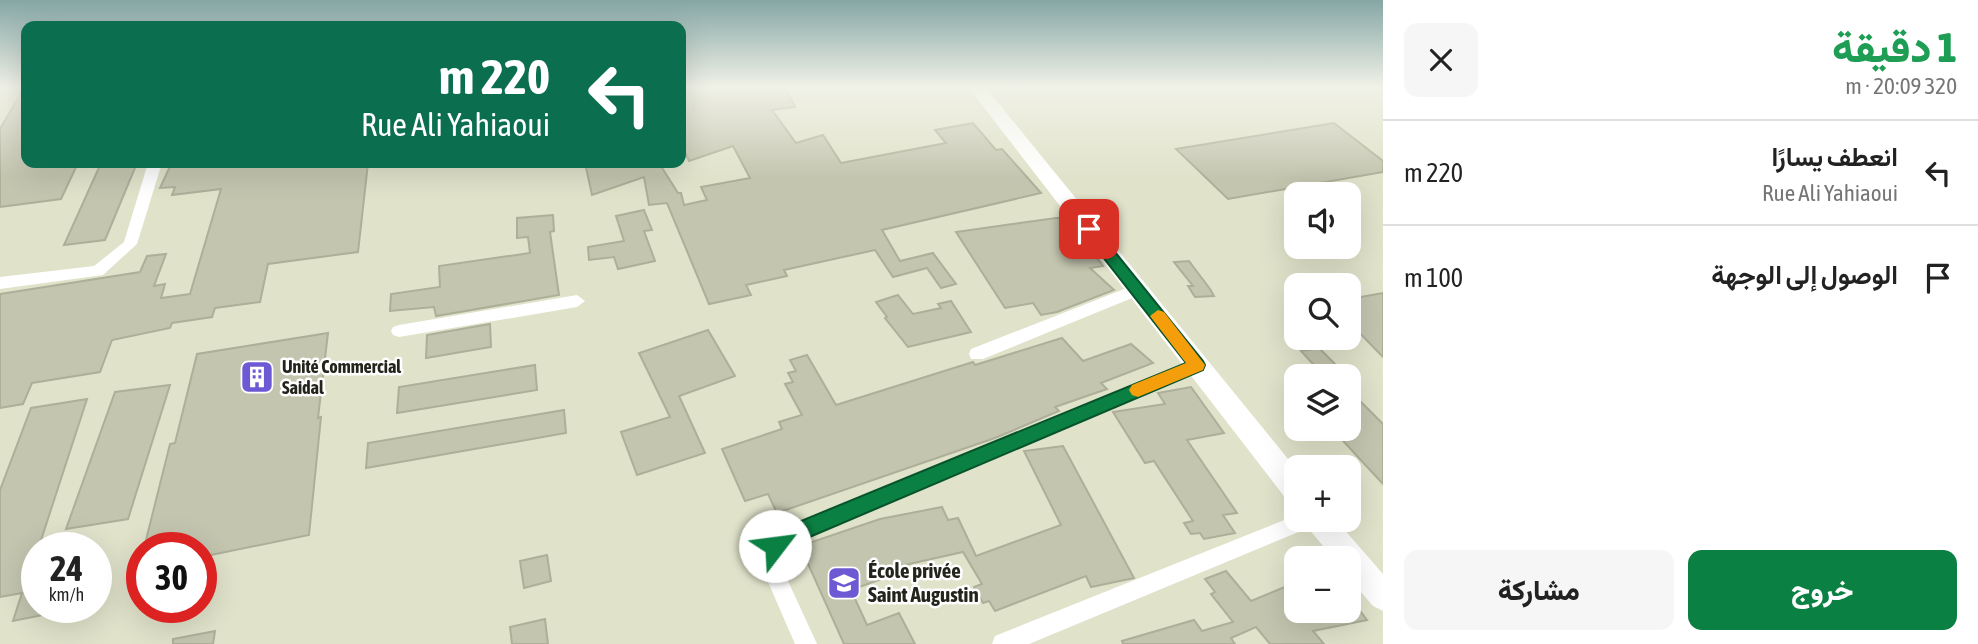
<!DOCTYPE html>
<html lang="ar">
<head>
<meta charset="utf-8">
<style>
	body { margin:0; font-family:"Asap Condensed",Vazirmatn,sans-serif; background:#f6f6f6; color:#222; direction:rtl; height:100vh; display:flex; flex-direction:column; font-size:26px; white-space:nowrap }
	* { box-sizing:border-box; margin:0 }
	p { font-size:23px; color:#767676 }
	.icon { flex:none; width:38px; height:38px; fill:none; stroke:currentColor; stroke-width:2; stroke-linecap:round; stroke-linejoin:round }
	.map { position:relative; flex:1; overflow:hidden; direction:ltr }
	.side { display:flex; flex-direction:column; background:#fff; width:595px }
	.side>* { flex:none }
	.banner { position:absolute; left:21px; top:21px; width:665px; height:147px; border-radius:14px; box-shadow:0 7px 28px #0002; direction:rtl; background:#0b6e4f; color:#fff; overflow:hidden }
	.tools { position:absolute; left:1284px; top:182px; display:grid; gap:14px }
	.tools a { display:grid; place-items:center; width:77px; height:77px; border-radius:14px; background:#fff; box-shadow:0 7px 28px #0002; font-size:35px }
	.speed { position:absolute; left:21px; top:532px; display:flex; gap:14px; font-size:35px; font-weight:700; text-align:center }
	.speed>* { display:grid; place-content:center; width:91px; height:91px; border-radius:50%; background:#fff; box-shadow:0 7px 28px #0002; line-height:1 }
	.speed small { font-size:18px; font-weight:400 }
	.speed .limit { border:10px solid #d22; background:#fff; color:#111 }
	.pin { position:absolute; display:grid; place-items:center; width:60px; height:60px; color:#fff; margin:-30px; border-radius:14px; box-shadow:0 4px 10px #0006 }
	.me { position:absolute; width:77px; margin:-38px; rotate:60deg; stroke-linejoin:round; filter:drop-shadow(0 0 5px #0008) }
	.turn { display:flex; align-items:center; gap:24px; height:147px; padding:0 21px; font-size:32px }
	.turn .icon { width:91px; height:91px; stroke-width:2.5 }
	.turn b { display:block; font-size:49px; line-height:60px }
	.round { display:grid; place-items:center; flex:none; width:74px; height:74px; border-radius:14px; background:#f6f6f6 }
	.overview { display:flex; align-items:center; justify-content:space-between; height:119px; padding:0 21px }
	h1 { font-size:42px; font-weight:800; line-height:52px; color:#1e9e55 }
	.action { display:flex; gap:14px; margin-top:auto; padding:14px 21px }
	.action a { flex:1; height:80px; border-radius:14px; background:#0b8043; color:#fff; font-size:28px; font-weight:800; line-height:80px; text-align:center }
	.action a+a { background:#f6f6f6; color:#222 }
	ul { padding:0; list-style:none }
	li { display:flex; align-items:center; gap:21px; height:105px; padding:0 21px; border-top:2px solid #e0e0e0 }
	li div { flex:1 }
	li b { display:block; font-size:26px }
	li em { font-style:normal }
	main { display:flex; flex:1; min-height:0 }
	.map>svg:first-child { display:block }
</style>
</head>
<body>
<main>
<section class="side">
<div class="overview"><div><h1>1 دقيقة</h1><p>320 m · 20:09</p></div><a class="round"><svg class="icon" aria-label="close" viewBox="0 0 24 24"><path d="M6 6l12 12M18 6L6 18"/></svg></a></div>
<ul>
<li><svg class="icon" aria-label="left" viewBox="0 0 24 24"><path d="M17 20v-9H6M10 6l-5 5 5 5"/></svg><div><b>انعطف يسارًا</b><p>Rue Ali Yahiaoui</p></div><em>220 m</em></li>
<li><svg class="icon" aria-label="arrive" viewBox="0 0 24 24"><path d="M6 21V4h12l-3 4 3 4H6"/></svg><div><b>الوصول إلى الوجهة</b></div><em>100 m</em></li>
</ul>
<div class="action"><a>خروج</a><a>مشاركة</a></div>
</section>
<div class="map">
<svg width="1383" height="644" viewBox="0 0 1383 644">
	<rect width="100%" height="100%" fill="#e0e2ca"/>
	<!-- building -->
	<g fill="#c4c5af" stroke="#adaf99" stroke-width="2">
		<polygon points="24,88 26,88 26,163 78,163 61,199 0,207 0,129"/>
		<polygon points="681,88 785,88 795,107 772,110 796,143 823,135 841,163 946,143 935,130 973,123 996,150 1002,149 1041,193 882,230 900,261 933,253 956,284 941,288 927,268 893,277 875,250 784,270 787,276 746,285 751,295 709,304 667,203 649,205 644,177 592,195 585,163 659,163 678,193 681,193 684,205 707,200 701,187 750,178 733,146 689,161 681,143"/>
		<polygon points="1334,123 1383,161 1383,172 1228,199 1176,149"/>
		<polygon points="101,163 137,163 105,240 64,245"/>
		<polygon points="192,163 368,163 358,252 268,264 260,302 215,308 212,317 172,323 170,328 112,340 100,372 32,383 23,404 0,408 0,294 140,272 147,256 166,254 154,286 165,284 161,298 190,294 221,189 172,195 175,187 160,188 171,164"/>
		<polygon points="644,210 652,230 644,231 655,261 618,269 614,257 589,260 588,247 624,241 616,216"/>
		<polygon points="553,215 554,231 550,232 559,295 436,316 434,307 390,311 391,294 440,287 439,266 530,253 528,237 517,238 517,218"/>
		<polygon points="1056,218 1066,218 1103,266 1090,268 1114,290 1057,312 1041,315 1033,303 1005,308 956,232"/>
		<polygon points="1189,261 1210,289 1214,296 1195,297 1188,286 1193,286 1174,262"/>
		<polygon points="1383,293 1383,357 1349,322 1349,299"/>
		<polygon points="898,295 913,314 941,308 938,304 951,301 971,332 908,347 885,318 887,317 876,302"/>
		<polygon points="490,324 491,347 426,358 427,335"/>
		<polygon points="708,330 735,376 679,396 705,453 637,475 621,432 670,417 639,353"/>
		<polygon points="328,333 318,418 321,417 309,535 201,557 201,548 144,548 170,444 175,443 197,354"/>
		<polygon points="1062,338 1083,361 1131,344 1153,363 1101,383 1107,389 1055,407 1059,411 995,438 777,513 768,494 745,501 722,449 782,429 779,422 802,415 785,384 793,382 788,373 796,371 790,360 807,355 836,405 973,362 975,365"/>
		<polygon points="1319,348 1332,361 1346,376 1324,376 1301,351"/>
		<polygon points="535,365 537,390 397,413 399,387"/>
		<polygon points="170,385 128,519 66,529 115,392"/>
		<polygon points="1191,387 1224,433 1187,440 1237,513 1223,515 1235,533 1204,539 1200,533 1191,534 1184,523 1193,521 1154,461 1145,463 1113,412 1165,404 1158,393"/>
		<polygon points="1349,390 1383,424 1383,484 1332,429 1349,429"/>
		<polygon points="87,399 30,574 37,577 37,607 58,607 58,612 13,621 22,593 0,597 0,490 31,408"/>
		<polygon points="564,410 566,433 366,468 368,443"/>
		<polygon points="1063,446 1134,578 1091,587 1086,576 995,611 989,601 983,603 974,587 982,584 963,552 887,569 890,576 851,590 867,625 899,613 915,644 844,644 800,546 880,519 942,507 948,520 958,518 976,556 1061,525 1024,451"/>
		<polygon points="547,555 551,581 524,588 520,561"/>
		<polygon points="1226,571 1251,601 1297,582 1297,611 1349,611 1349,596 1367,620 1313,631 1324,644 1270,644 1256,627 1231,638 1235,644 1123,644 1122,641 1194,620 1202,631 1233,622 1211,594 1215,592 1205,579"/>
		<polygon points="545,619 548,644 512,644 510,627"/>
		<polygon points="215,631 213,644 173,644 173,639"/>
	</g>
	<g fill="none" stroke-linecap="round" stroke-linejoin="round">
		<!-- street -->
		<g fill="#fff" fill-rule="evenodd">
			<polygon points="148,163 162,163 137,244 103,275 0,289 0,277 94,266 124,242"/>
			<polygon points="1137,284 1142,286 1145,290 1142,294 983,359 971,359 969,354 971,349"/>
			<polygon points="577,295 585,301 577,307 399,337 393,335 391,331 393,327 399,325"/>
			<path d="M1197,358L1203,360L1205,365L1203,370L793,544L782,555V568L817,644H795L762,568C760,552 767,541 779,530Z"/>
			<polygon points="1297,515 1297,520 1315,520 1313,526 1029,644 992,644 995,636"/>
		</g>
		<!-- secondary -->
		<g fill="#fff" fill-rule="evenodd">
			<polygon points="969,88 986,88 1297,470 1297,503 1287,500"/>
			<polygon points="1305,520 1336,520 1383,574 1383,611 1373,606 1349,578 1349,558 1333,558 1309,529"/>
		</g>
	</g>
	<!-- sky -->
	<linearGradient id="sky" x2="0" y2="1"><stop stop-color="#85a6a5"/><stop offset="0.49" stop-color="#f1f2e7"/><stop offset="1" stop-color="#f1f2e7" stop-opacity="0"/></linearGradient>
	<rect width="1383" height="178" fill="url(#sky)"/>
	<!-- route -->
	<polygon fill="#0b8043" stroke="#07532c" stroke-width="2" points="1089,224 1094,226 1203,361 1205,365 1203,370 793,544 775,556 768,553 765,546 768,539 779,530 1186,363 1084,233 1082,229"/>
	<!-- slow -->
	<polygon fill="#f59e0b" points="1158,310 1164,312 1205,365 1203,370 1138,397 1132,395 1129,390 1132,385 1186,363 1150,316"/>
	<!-- icons -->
	<defs>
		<symbol id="building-square" viewBox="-11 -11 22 22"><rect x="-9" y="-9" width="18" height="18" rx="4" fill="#6d59d3" stroke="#fff"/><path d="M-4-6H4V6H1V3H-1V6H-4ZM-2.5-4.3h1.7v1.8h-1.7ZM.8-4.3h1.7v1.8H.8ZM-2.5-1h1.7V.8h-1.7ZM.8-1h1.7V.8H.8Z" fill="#fff"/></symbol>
		<symbol id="school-square" viewBox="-11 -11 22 22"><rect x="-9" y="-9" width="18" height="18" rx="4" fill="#6d59d3" stroke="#fff"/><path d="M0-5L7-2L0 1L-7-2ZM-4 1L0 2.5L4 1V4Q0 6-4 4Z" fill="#fff"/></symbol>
	</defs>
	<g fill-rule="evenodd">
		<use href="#building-square" x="238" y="358" width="38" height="38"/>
		<use href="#school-square" x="825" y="564" width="38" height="38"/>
	</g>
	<g text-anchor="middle" stroke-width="5" stroke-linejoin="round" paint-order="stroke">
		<!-- poi labels -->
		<g font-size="18" font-weight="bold" fill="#23241b" stroke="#fff" text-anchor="start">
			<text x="282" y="373">Unité Commercial<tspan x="282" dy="21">Saidal</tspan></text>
		</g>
		<!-- near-poi labels -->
		<g font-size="21" font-weight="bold" fill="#23241b" stroke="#fff" text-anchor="start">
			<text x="868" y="578">École privée<tspan x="868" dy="24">Saint Augustin</tspan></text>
		</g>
	</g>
</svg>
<div class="tools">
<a><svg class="icon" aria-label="sound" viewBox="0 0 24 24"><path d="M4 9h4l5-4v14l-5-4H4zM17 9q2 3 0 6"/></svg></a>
<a><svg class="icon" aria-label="search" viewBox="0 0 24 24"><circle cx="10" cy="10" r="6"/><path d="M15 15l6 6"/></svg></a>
<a><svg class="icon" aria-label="layers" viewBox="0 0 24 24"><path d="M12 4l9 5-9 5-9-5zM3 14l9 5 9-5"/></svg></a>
<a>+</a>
<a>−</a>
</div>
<div class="speed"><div>24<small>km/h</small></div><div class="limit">30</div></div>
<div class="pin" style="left:1089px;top:229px;background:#d93025"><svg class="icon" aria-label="arrive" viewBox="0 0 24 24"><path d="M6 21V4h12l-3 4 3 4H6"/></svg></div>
<svg class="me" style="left:775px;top:546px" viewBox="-20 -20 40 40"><circle r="19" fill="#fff"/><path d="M0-13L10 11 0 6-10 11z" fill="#0b8043"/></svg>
<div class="banner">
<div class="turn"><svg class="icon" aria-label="left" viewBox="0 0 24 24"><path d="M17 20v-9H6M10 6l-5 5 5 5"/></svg><div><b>220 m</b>Rue Ali Yahiaoui</div></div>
</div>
</div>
</main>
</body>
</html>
